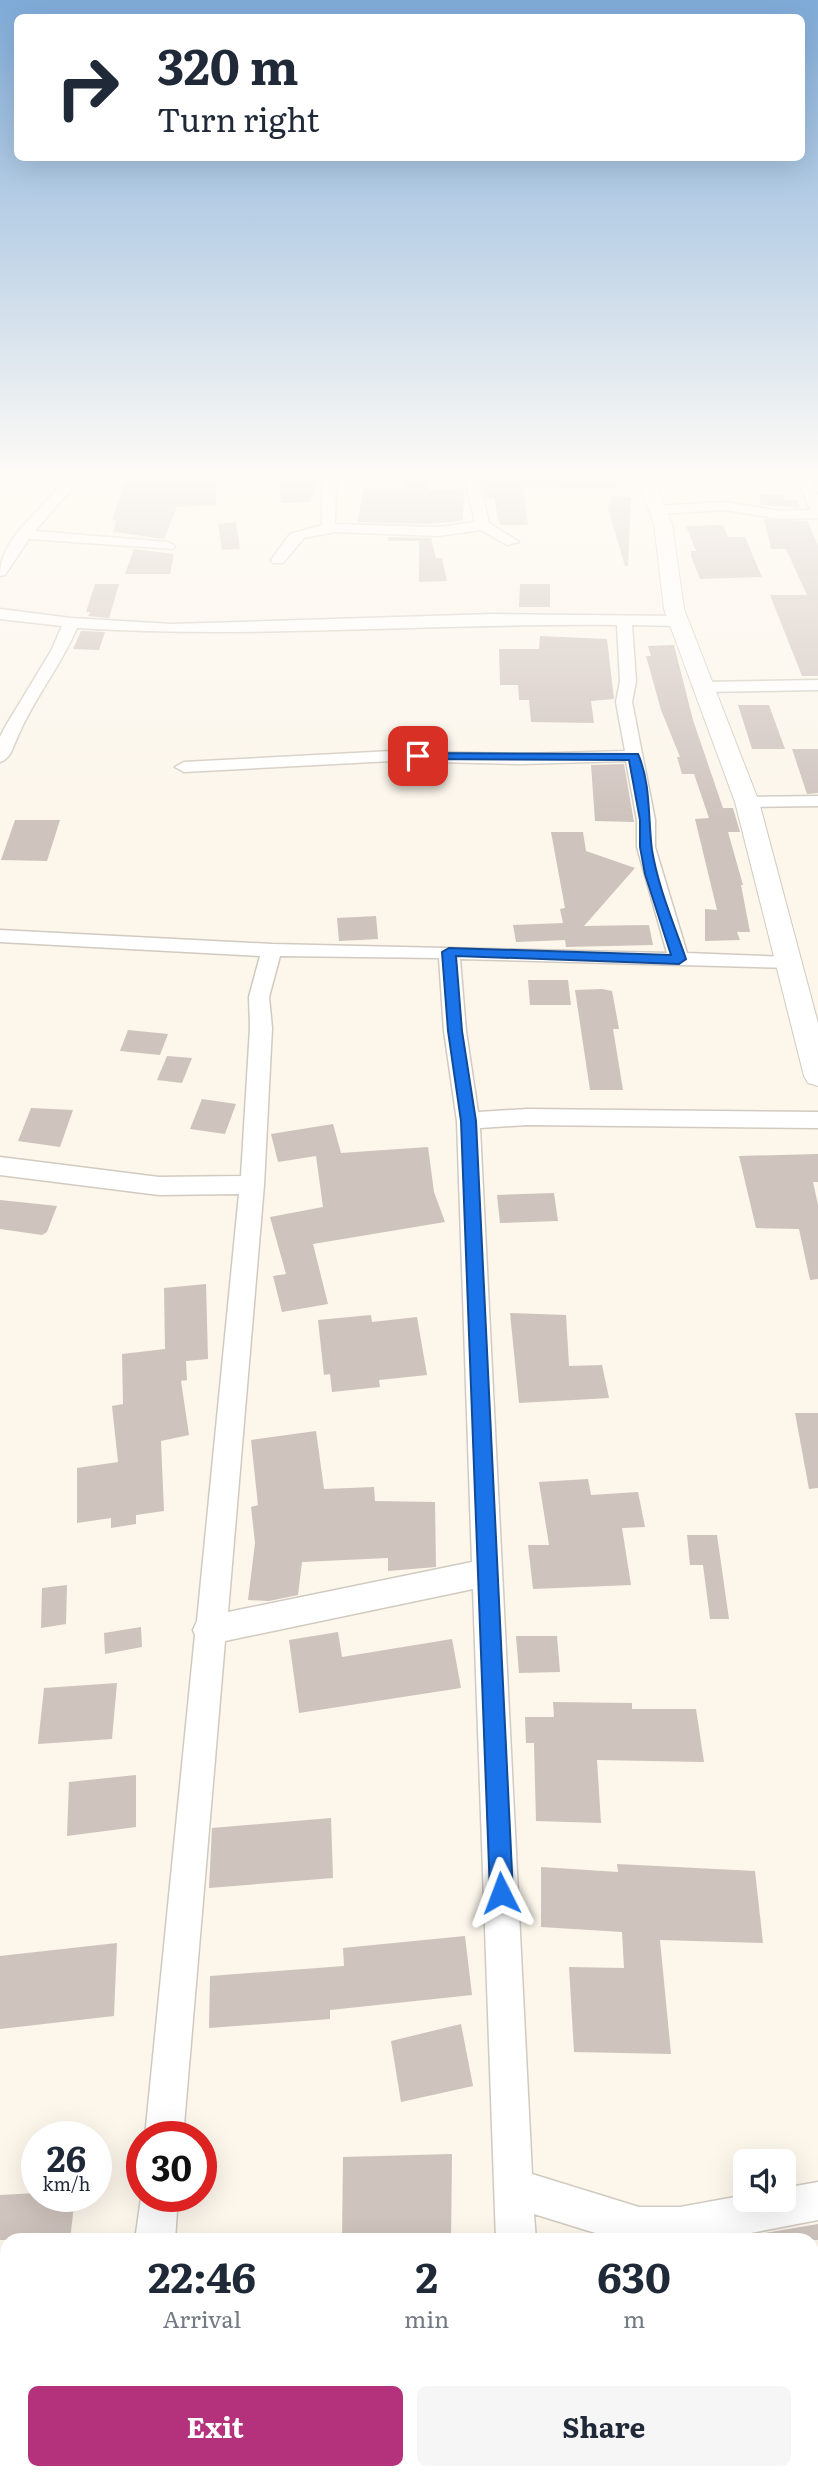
<!DOCTYPE html>
<html lang="en">
<head>
<meta charset="utf-8">
<style>
	body { margin:0; font-family:Literata,serif; background:#f6f6f7; color:#1f2937; height:100vh; display:flex; flex-direction:column; font-size:26px; white-space:nowrap }
	* { box-sizing:border-box; margin:0 }
	p { font-size:23px; color:#747a83 }
	.icon { flex:none; width:38px; height:38px; fill:none; stroke:currentColor; stroke-width:2; stroke-linecap:round; stroke-linejoin:round }
	.map { position:relative; flex:1; overflow:hidden }
	.drawer { position:absolute; left:0px; top:2233px; width:819px; height:247px; display:flex; flex-direction:column; background:#fff; border-radius:21px 21px 0 0; box-shadow:0 7px 28px #0002 }
	.drawer>* { flex:none }
	.top-card { position:absolute; left:14px; top:14px; width:791px; height:147px; border-radius:10px; box-shadow:0 7px 28px #0002; background:#fff; color:#1f2937; overflow:hidden }
	.controls { position:absolute; left:733px; top:2149px; display:grid; gap:14px }
	.controls a { display:grid; place-items:center; width:63px; height:63px; border-radius:10px; background:#fff; box-shadow:0 7px 28px #0002; font-size:35px }
	.speed { position:absolute; left:21px; top:2121px; display:flex; gap:14px; font-size:35px; font-weight:700; text-align:center }
	.speed>* { display:grid; place-content:center; width:91px; height:91px; border-radius:50%; background:#fff; box-shadow:0 7px 28px #0002; line-height:1 }
	.speed small { font-size:18px; font-weight:400 }
	.speed .limit { border:10px solid #d22; background:#fff; color:#111 }
	.pin { position:absolute; display:grid; place-items:center; width:60px; height:60px; color:#fff; margin:-30px; border-radius:14px; box-shadow:0 4px 10px #0006 }
	.me { position:absolute; width:77px; margin:-38px; rotate:357deg; stroke-linejoin:round; filter:drop-shadow(0 0 5px #0008) }
	.turn { display:flex; align-items:center; gap:24px; height:147px; padding:0 28px; font-size:32px }
	.turn .icon { width:91px; height:91px; stroke-width:2.5 }
	.turn b { display:block; font-size:49px; line-height:60px }
	.eta { display:flex; justify-content:space-evenly; align-items:center; height:119px; text-align:center }
	.eta b { font-size:42px; font-weight:700; line-height:49px }
	.button { display:flex; gap:14px; margin-top:auto; padding:14px 28px }
	.button a { flex:1; height:80px; border-radius:10px; background:#b3327b; color:#fff; font-size:28px; font-weight:700; line-height:80px; text-align:center }
	.button a+a { background:#f6f6f7; color:#1f2937 }
	.map>svg:first-child { display:block }
</style>
</head>
<body>
<div class="map">
<svg width="818" height="2479" viewBox="0 0 818 2479">
	<rect width="100%" height="100%" fill="#fcf6eb"/>
	<!-- building -->
	<g fill="#cfc3bd">
		<polygon points="128,471 217,471 216,505 177,507 164,539 113,532 116,521 112,519"/>
		<polygon points="402,471 426,471 428,490 464,489 463,521 427,524 357,522 364,488 403,488"/>
		<polygon points="481,471 604,471 618,472 615,489 523,487 528,525 500,525 494,498 486,498"/>
		<polygon points="279,476 319,478 319,480 310,502 281,503"/>
		<polygon points="759,494 784,495 785,500 797,500 800,508 761,505"/>
		<polygon points="611,496 631,497 628,566 625,566 608,508"/>
		<polygon points="764,519 807,521 818,545 818,676 802,676 770,595 807,595 786,549 771,549"/>
		<polygon points="236,522 240,549 222,550 218,524"/>
		<polygon points="723,525 728,537 745,537 762,577 700,579 691,556 691,551 696,551 686,526"/>
		<polygon points="388,537 431,538 436,558 442,558 447,581 419,582 419,541 388,541"/>
		<polygon points="134,549 174,554 170,574 125,574"/>
		<polygon points="95,584 119,584 109,618 88,616 90,612 86,612"/>
		<polygon points="520,584 550,584 550,607 519,607"/>
		<polygon points="81,631 105,632 99,650 73,649"/>
		<polygon points="540,636 607,639 614,699 591,701 594,723 531,722 529,700 519,700 518,685 500,685 499,649 539,649"/>
		<polygon points="674,645 693,720 723,808 733,808 740,832 728,832 743,885 741,885 750,932 737,932 740,940 705,941 705,909 717,910 695,819 709,818 694,774 682,774 677,757 680,757 661,710 646,656 651,656 648,646"/>
		<polygon points="738,705 769,705 785,749 752,749"/>
		<polygon points="792,749 818,749 818,793 807,794"/>
		<polygon points="624,764 634,822 595,821 591,765"/>
		<polygon points="15,820 60,820 47,861 1,860"/>
		<polygon points="551,832 583,832 586,851 635,868 584,926 649,925 653,945 566,947 565,940 516,942 513,925 563,923 560,909 565,908"/>
		<polygon points="376,916 378,939 339,941 337,918"/>
		<polygon points="528,980 568,980 571,1005 530,1005"/>
		<polygon points="602,989 612,991 619,1029 613,1029 623,1090 590,1090 575,990"/>
		<polygon points="128,1030 168,1034 160,1055 120,1051"/>
		<polygon points="167,1056 192,1058 182,1083 157,1080"/>
		<polygon points="202,1099 236,1104 225,1134 190,1129"/>
		<polygon points="31,1108 73,1110 60,1147 18,1141"/>
		<polygon points="333,1124 341,1153 428,1147 434,1192 445,1222 313,1244 328,1304 282,1312 273,1276 286,1274 270,1217 323,1207 316,1156 278,1162 271,1134"/>
		<polygon points="818,1154 818,1182 813,1182 818,1205 818,1279 810,1280 799,1229 756,1228 739,1156"/>
		<polygon points="554,1193 558,1221 500,1223 497,1195"/>
		<polygon points="0,1200 57,1206 47,1232 42,1235 0,1229"/>
		<polygon points="206,1284 208,1359 186,1361 187,1380 181,1381 189,1435 161,1441 164,1511 136,1515 136,1524 111,1528 111,1518 77,1523 77,1468 118,1462 112,1406 123,1404 122,1354 165,1349 164,1288"/>
		<polygon points="510,1313 566,1315 569,1366 602,1365 609,1398 519,1403"/>
		<polygon points="371,1315 372,1322 417,1317 427,1375 379,1380 380,1387 332,1392 330,1374 324,1375 318,1320"/>
		<polygon points="795,1413 818,1413 818,1488 809,1489"/>
		<polygon points="316,1431 324,1489 374,1487 375,1501 435,1502 436,1567 388,1571 388,1558 302,1562 298,1595 269,1601 248,1600 255,1543 251,1507 258,1505 251,1440"/>
		<polygon points="588,1479 591,1495 638,1492 645,1527 622,1528 631,1585 533,1589 528,1545 549,1545 539,1482"/>
		<polygon points="687,1535 717,1535 729,1619 710,1619 703,1565 690,1565"/>
		<polygon points="67,1585 66,1624 41,1628 42,1588"/>
		<polygon points="141,1627 142,1647 105,1654 104,1633"/>
		<polygon points="338,1632 342,1657 452,1639 461,1688 299,1713 289,1640"/>
		<polygon points="516,1636 557,1636 560,1672 519,1673"/>
		<polygon points="117,1683 112,1739 38,1744 44,1688"/>
		<polygon points="553,1702 632,1703 632,1709 696,1709 704,1762 597,1760 601,1823 536,1821 534,1743 526,1743 525,1717 554,1717"/>
		<polygon points="136,1775 136,1827 67,1836 69,1782"/>
		<polygon points="331,1818 333,1878 209,1888 212,1828"/>
		<polygon points="617,1864 755,1871 763,1943 660,1940 671,2054 574,2052 569,1967 624,1968 622,1932 541,1927 541,1867 618,1872"/>
		<polygon points="465,1936 472,1995 330,2010 330,2019 209,2028 210,1976 344,1966 343,1948"/>
		<polygon points="117,1943 114,2016 0,2029 0,1956"/>
		<polygon points="461,2024 473,2086 401,2102 391,2041"/>
		<polygon points="452,2154 451,2240 342,2240 343,2157"/>
		<polygon points="37,2193 37,2196 75,2196 70,2240 0,2240 0,2195"/>
		<polygon points="818,2224 818,2240 754,2240 753,2235"/>
	</g>
	<g fill="none" stroke-linecap="round" stroke-linejoin="round">
		<defs>
			<g id="minor">
				<path d="M69,471H83L76,484L35,531L168,542L175,546L173,549L29,539L5,575L0,576C0,532 51,507 69,471Z"/>
				<polygon points="322,471 336,471 335,524 438,527 475,522 463,471 477,471 489,523 519,542 507,545 481,530 438,536 335,532 304,538 283,563 273,563 271,560 290,534 322,525"/>
				<polygon points="794,471 808,471 818,496 818,518 780,519 725,510 656,514 649,510 656,506 725,502 780,511 810,510"/>
				<path d="M0,609L71,618L172,624L493,614L678,616L686,621L678,626L632,625L636,681L632,702L655,820V847L687,953L787,957L794,958L797,963L794,968L460,959L466,1031L478,1112L527,1109L818,1112V1128L527,1125L480,1128L532,2174L639,2207H680L746,2195V2200H784V2188L818,2182V2220L715,2240H618L534,2214L536,2240H496L473,1589L225,1641L183,2137H145L195,1635L193,1630L197,1621L239,1194L159,1195L0,1175V1157L159,1177L241,1176L250,1028L249,997L260,956L0,942V930L272,944L667,953L637,847V820L626,761L522,764L392,761L184,772L175,767L184,762L392,751L522,754L625,751L616,702L620,681L617,625C437,623 256,639 77,628C61,666 34,698 18,736C13,746 11,759 0,762V737L5,727L51,651L62,626L0,619ZM280,956L439,958L444,1031L457,1121L472,1562L228,1612L264,1185L272,1028L269,997Z"/>
				<polygon points="818,680 818,690 701,692 693,687 701,682"/>
				<polygon points="818,796 818,806 747,807 738,802 747,797"/>
				<polygon points="142,2191 142,2196 178,2196 175,2240 135,2240"/>
				<polygon points="113,2473 155,2473 155,2479 111,2479"/>
				<polygon points="503,2473 545,2473 546,2479 502,2479"/>
			</g>
			<polygon id="tertiary" points="635,471 651,471 672,524 684,609 759,802 818,1023 818,1086 808,1083 804,1076 735,802 664,609 654,524"/>
		</defs>
		<!-- minor casing -->
		<use href="#minor" stroke="#d1cac0" stroke-width="3"/>
		<!-- tertiary casing -->
		<use href="#tertiary" stroke="#d1cac0" stroke-width="2"/>
		<!-- minor -->
		<use href="#minor" fill="#fff" fill-rule="evenodd"/>
		<!-- tertiary -->
		<use href="#tertiary" fill="#fff" fill-rule="evenodd"/>
	</g>
	<!-- sky -->
	<linearGradient id="sky" x2="0" y2="1"><stop stop-color="#7fabd8"/><stop offset="0.58" stop-color="#fefbf6"/><stop offset="1" stop-color="#fefbf6" stop-opacity="0"/></linearGradient>
	<rect width="818" height="818" fill="url(#sky)"/>
	<!-- route -->
	<path fill="#1a73e8" stroke="#114b97" stroke-width="2" d="M418,753L638,754C651,783 648,820 652,850C658,887 674,924 686,959L679,964L456,956L462,1031L476,1121L513,1893L509,1901L501,1904L494,1901L490,1893L461,1121L448,1031L442,952L449,948L671,955L645,874L640,847V820L629,760L414,759V754Z"/>
</svg>
<div class="controls">
<a><svg class="icon" aria-label="sound" viewBox="0 0 24 24"><path d="M4 9h4l5-4v14l-5-4H4zM17 9q2 3 0 6"/></svg></a>
</div>
<div class="speed"><div>26<small>km/h</small></div><div class="limit">30</div></div>
<div class="pin" style="left:418px;top:756px;background:#d93025"><svg class="icon" aria-label="arrive" viewBox="0 0 24 24"><path d="M6 21V4h12l-3 4 3 4H6"/></svg></div>
<svg class="me" style="left:501px;top:1893px" viewBox="-20 -20 40 40"><path d="M0-17L14 15 0 8-14 15z" fill="#1a73e8" stroke="#fff" stroke-width="4"/></svg>
<div class="top-card">
<div class="turn"><svg class="icon" aria-label="right" viewBox="0 0 24 24"><path d="M7 20v-9h11M14 6l5 5-5 5"/></svg><div><b>320 m</b>Turn right</div></div>
</div>
<section class="drawer">
<div class="eta">
<div><b>22:46</b><p>Arrival</p></div>
<div><b>2</b><p>min</p></div>
<div><b>630</b><p>m</p></div>
</div>
<div class="button"><a>Exit</a><a>Share</a></div>
</section>
</div>
</body>
</html>
